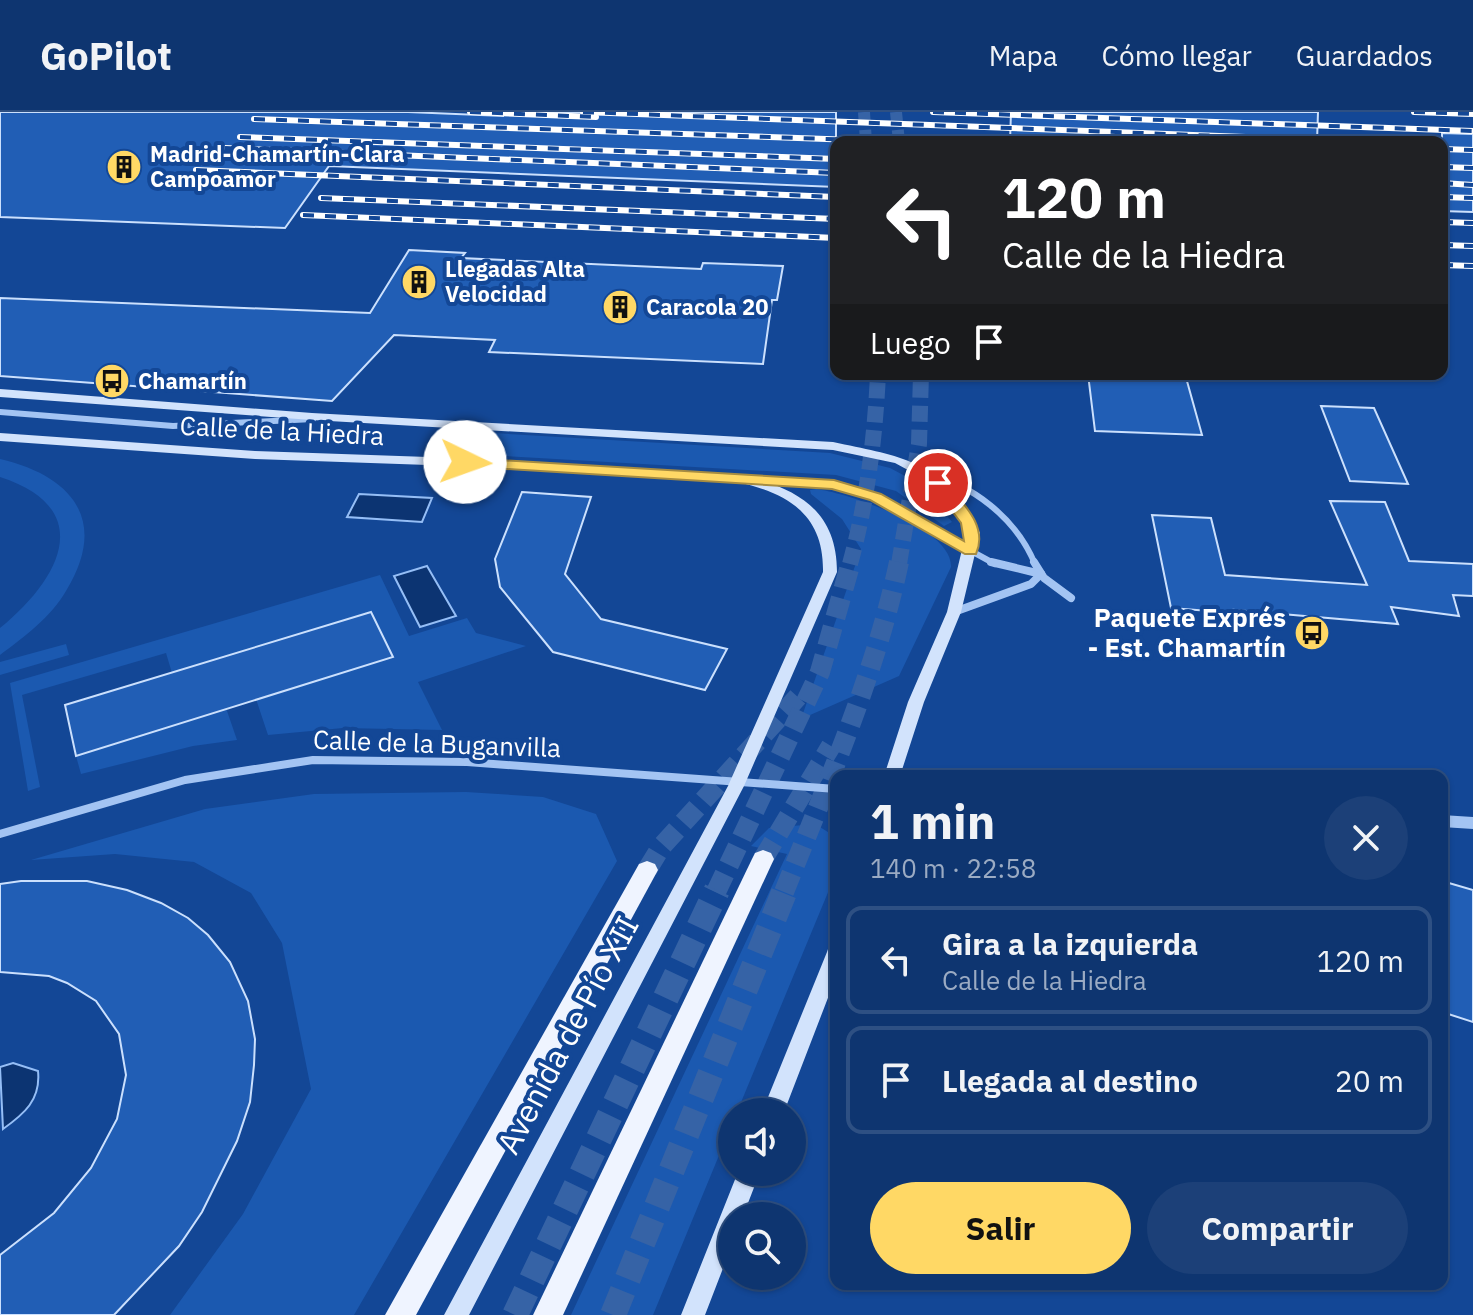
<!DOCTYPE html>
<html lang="es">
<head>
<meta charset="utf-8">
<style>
	body { margin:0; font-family:"IBM Plex Sans",sans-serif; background:#1c4078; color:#f1f3f6; height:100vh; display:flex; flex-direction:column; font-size:30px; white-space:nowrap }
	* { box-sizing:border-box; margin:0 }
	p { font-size:26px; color:#9babc3 }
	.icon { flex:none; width:44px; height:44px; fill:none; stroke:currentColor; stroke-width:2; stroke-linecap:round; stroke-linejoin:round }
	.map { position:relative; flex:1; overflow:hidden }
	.sheet { position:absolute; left:830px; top:658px; width:618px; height:520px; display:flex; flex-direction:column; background:#0e3570; border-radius:16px; box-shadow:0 2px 6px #0004,0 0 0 2px #2e5083 }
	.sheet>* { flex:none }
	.hud { position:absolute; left:830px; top:24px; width:618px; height:244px; border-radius:16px; box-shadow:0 2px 6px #0004,0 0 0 2px #2e5083; background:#202124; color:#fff; overflow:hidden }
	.tools { position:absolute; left:718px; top:986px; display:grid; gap:16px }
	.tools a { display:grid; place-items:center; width:88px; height:88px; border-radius:50%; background:#0e3570; box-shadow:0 2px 6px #0004,0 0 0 2px #2e5083; font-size:40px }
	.pin { position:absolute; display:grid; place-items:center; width:68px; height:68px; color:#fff; margin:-34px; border:4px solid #fff; border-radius:50%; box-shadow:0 2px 8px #0007 }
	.me { position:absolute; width:88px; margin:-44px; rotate:93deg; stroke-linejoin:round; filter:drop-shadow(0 0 6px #0008) }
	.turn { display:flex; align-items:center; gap:28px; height:168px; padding:0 40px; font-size:36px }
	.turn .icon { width:104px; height:104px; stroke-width:2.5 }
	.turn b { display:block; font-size:56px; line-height:68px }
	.then { display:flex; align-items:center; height:76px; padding:0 40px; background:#0003; gap:16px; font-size:30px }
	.round { display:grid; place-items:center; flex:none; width:84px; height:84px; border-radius:42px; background:#1c4078 }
	.headline { display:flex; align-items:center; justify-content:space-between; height:136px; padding:0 40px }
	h1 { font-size:48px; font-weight:800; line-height:60px }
	.primary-button { display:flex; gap:16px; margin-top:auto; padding:16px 40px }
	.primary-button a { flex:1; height:92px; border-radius:48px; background:#ffd865; color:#111; font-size:32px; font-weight:800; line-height:92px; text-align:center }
	.primary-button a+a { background:#1c4078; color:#f1f3f6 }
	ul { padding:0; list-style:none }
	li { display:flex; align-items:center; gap:24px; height:108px; margin:0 16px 12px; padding:0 24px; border:4px solid #2e5083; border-radius:16px }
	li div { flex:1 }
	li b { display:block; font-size:30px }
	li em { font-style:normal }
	header { display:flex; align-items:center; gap:48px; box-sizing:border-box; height:112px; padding:0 40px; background:#0e3570; border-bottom:2px solid #2e5083 }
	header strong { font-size:38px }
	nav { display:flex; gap:44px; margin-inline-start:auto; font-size:28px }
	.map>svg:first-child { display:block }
</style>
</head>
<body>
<header>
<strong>GoPilot</strong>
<nav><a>Mapa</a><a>Cómo llegar</a><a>Guardados</a></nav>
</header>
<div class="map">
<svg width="1473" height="1203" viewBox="0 0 1473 1203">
	<rect width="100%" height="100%" fill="#134796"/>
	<!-- green -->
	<g fill="#1b59b0">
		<polygon points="437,318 464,320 455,341 426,340 434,330"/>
		<polygon points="493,321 830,341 890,356 907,365 929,382 952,410 944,414 896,379 836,363 486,343"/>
		<path d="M0,347C73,364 109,409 66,479C51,505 24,525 0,543V516C60,467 98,397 0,365Z"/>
		<path d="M816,377C848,381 953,416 951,455L899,564L801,607L861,437L842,407L811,382L810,378Z"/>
		<polygon points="380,463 409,524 467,506 476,521 526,534 418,570 442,618 343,616 268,623 256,587 172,561 166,541 22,583 40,675 28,679 10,571"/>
		<polygon points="66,532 69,543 0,563 0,550"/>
		<polygon points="226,596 237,628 193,634 81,662 76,644"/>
		<polygon points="466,680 543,685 596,702 617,749 354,1203 170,1203 243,1102 311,977 282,831 251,781 194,750 115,742 31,748 205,697 314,682"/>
		<polygon points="815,712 836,725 836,761 737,1000 732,1000 732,1012 653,1203 571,1203 787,742 751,734 769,716"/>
	</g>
	<!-- water -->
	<g fill="#0c3472" stroke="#95bef6" stroke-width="2">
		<polygon points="359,382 432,386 422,410 347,405"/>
		<polygon points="427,454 456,504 420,515 394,464"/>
		<path d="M13,951L38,959C41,988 24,1002 3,1017L0,955Z"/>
	</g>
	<!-- building -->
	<g fill="#215eb5" stroke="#cbe0fd" stroke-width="2">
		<polygon points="0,0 408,0 503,4 503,0 836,0 836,75 329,54 285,116 0,105"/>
		<polygon points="1011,0 1318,0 1317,30 1010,30"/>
		<polygon points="1442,21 1473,22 1473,100 1442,99"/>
		<polygon points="409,138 465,141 461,146 701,157 703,151 783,154 777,188 772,188 763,252 489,240 495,228 394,223 332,289 0,264 0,186 370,201"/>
		<polygon points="1088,262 1185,262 1202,323 1095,319"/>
		<polygon points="1321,294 1374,296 1408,372 1350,369"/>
		<polygon points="522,380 591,385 565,462 601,507 727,537 705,578 553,540 500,475 495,447"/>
		<polygon points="1330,389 1385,390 1409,449 1473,452 1473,484 1453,483 1459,504 1391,495 1398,512 1234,498 1235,501 1171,496 1152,403 1211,406 1225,463 1367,473"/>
		<polygon points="371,500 393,545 76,644 65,593"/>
		<polygon points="21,769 87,769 127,778 161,791 188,806 208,823 230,850 248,889 255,927 254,953 250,990 237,1029 202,1100 179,1134 114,1203 0,1203 0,1143 54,1101 91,1056 117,1007 126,963 119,922 96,889 67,871 49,864 0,860 0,772"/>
		<polygon points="1442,769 1473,778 1473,910 1442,900"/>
	</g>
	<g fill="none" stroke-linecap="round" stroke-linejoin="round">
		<!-- primary-tunnel-far3 -->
		<g stroke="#3663a6" stroke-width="12" stroke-dasharray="12 6" stroke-linecap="butt">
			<polyline points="864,0 866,30"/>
			<polyline points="896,0 899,30"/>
		</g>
		<!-- primary-tunnel-far2 -->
		<g stroke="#3663a6" stroke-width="16" stroke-dasharray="16 8" stroke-linecap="butt">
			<path d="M850,452C867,390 875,326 878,262"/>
			<polyline points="899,452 919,332 921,262"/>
		</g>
		<!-- primary-tunnel-far1 -->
		<g stroke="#3663a6" stroke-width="20" stroke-dasharray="20 10" stroke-linecap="butt">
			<polyline points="763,747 831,634"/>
			<polyline points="647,758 661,735 804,578"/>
			<polyline points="716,780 820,560 851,450"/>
			<path d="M784,780C827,672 875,564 899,450"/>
		</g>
		<!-- primary-tunnel -->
		<g stroke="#3663a6" stroke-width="26" stroke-dasharray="26 13" stroke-linecap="butt">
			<polyline points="515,1203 717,778"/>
			<polyline points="613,1203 785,778"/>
		</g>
		<!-- minor-far1 -->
		<g stroke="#a3c4f3" stroke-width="6">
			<polyline points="0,300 173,314 313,307"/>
			<path d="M925,361C972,372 1016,406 1035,452"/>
			<polyline points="754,369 816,370 861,379 995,452"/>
		</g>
		<!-- minor -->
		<g stroke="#a3c4f3" stroke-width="8">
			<polyline points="991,450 1041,462"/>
			<polyline points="1034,450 1044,466 1071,486"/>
			<polyline points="954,500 1031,472 1041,462"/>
			<polyline points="0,722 185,668 313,648 467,650 836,677"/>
		</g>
		<!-- tertiary -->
		<polygon fill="#a3c4f3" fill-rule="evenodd" points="1442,703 1473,705 1473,717 1442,715"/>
		<!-- secondary -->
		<g fill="#d2e3fc" fill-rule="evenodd">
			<path d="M0,277L312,301L833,330C904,345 945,349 980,421L961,500L924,590L900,664H884L908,590L947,500L966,421L957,401L945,387L919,364L895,351L833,338L312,308L0,285Z"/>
			<path d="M0,321L255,339L457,346L738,362C794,375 837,396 837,460L744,674L469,1203H444L728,674L823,460C824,403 789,382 738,370L457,354L255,347L0,329Z"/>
			<polygon points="836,832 836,865 784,1000 762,1000 827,840 829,834"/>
			<polygon points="738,1060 760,1060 743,1104 732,1104 732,1133 705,1203 681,1203"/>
		</g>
		<!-- primary -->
		<g fill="#eff4ff" fill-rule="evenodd">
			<polygon points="763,738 771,741 774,747 563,1203 533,1203 752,747 755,741"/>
			<polygon points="647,749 655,752 658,758 416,1203 385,1203 639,752"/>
		</g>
		<defs>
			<g id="rail">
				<polyline points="470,0 596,5"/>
				<polyline points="583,0 1381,30"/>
				<polyline points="933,0 1473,19"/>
				<polyline points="1414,0 1473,2"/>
				<polyline points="254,7 912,30"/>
				<polyline points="240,25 836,47"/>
				<polyline points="225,36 836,61"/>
				<polyline points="1442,37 1473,38"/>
				<polyline points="1442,55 1473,56"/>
				<polyline points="196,58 836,85"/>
				<polyline points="1442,71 1473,73"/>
				<polyline points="1442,85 1473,86"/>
				<polyline points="321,86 836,107"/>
				<polyline points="303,103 836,126"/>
				<polyline points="1442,110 1473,111"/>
				<polyline points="1442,133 1473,134"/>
				<polyline points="1442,153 1473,154"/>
			</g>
		</defs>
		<!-- rail casing -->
		<use href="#rail" stroke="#fff" stroke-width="6"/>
		<!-- rail -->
		<use href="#rail" stroke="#134796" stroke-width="4" stroke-dasharray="11" stroke-linecap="butt"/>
	</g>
	<!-- route -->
	<path fill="#ffd865" stroke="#a68c42" stroke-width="2" d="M465,346L834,368L881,382L964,429L961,411L931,371L938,367L944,368C961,390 989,413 976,442H965L870,388L832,377L459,354V347Z"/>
	<!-- icons -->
	<defs>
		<symbol id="building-disc" viewBox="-11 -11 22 22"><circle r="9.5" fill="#ffd865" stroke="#134796"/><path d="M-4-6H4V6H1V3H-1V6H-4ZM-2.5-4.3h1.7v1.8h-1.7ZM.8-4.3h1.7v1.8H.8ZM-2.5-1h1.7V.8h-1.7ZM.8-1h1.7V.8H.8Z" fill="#111"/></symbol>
		<symbol id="bus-disc" viewBox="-11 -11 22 22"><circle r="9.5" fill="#ffd865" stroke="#134796"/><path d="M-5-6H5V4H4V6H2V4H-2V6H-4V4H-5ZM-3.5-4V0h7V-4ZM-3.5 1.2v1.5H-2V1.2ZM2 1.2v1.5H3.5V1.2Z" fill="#111"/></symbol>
	</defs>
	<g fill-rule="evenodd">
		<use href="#building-disc" x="104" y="35" width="40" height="40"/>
		<use href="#building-disc" x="399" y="150" width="40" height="40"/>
		<use href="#building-disc" x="600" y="175" width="40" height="40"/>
		<use href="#bus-disc" x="92" y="249" width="40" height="40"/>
		<use href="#bus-disc" x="1292" y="501" width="40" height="40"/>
	</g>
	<g text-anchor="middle" stroke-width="8" stroke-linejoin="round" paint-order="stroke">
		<!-- far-poi labels -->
		<g font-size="22" font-weight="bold" fill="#fff" stroke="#134796" text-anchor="start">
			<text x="150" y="50">Madrid-Chamartín-Clara<tspan x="150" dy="25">Campoamor</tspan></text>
			<text x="445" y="165">Llegadas Alta<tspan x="445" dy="25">Velocidad</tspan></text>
			<text x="646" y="203">Caracola 20</text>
			<text x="138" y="277">Chamartín</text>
		</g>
		<!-- street labels -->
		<g font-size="26" fill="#fff" stroke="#134796">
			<text transform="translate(282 319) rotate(3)" y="9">Calle de la Hiedra</text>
			<text transform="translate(437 632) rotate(2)" y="9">Calle de la Buganvilla</text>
		</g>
		<!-- poi labels -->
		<g font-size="26" font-weight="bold" fill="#fff" stroke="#134796" text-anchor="end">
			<text x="1286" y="515">Paquete Exprés<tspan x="1286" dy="30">- Est. Chamartín</tspan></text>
		</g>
		<!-- near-street labels -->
		<g font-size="32" fill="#fff" stroke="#134796">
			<text transform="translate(568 923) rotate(-62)" y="11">Avenida de Pío XII</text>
		</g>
	</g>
</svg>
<div class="tools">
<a><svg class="icon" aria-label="sound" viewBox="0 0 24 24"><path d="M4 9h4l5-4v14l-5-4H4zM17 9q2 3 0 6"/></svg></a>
<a><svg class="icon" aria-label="search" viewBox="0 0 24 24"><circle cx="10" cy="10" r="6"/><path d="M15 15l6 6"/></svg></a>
</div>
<div class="pin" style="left:938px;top:371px;background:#d93025"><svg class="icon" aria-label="arrive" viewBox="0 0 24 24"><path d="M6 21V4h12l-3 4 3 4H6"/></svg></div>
<svg class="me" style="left:465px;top:350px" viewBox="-20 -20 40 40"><circle r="19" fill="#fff"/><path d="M0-13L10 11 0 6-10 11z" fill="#ffd865"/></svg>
<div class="hud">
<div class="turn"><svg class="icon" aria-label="left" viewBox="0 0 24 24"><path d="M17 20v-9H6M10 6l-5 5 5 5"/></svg><div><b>120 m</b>Calle de la Hiedra</div></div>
<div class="then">Luego<svg class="icon" aria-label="arrive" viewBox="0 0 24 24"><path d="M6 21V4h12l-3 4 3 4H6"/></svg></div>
</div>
<section class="sheet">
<div class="headline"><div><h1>1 min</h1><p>140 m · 22:58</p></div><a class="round"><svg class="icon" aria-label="close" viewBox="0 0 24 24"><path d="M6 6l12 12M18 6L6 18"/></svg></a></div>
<ul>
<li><svg class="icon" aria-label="left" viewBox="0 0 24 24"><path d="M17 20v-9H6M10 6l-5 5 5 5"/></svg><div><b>Gira a la izquierda</b><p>Calle de la Hiedra</p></div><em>120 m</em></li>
<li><svg class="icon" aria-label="arrive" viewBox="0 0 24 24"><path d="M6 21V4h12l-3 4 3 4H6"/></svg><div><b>Llegada al destino</b></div><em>20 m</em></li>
</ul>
<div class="primary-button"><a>Salir</a><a>Compartir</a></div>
</section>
</div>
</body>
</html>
